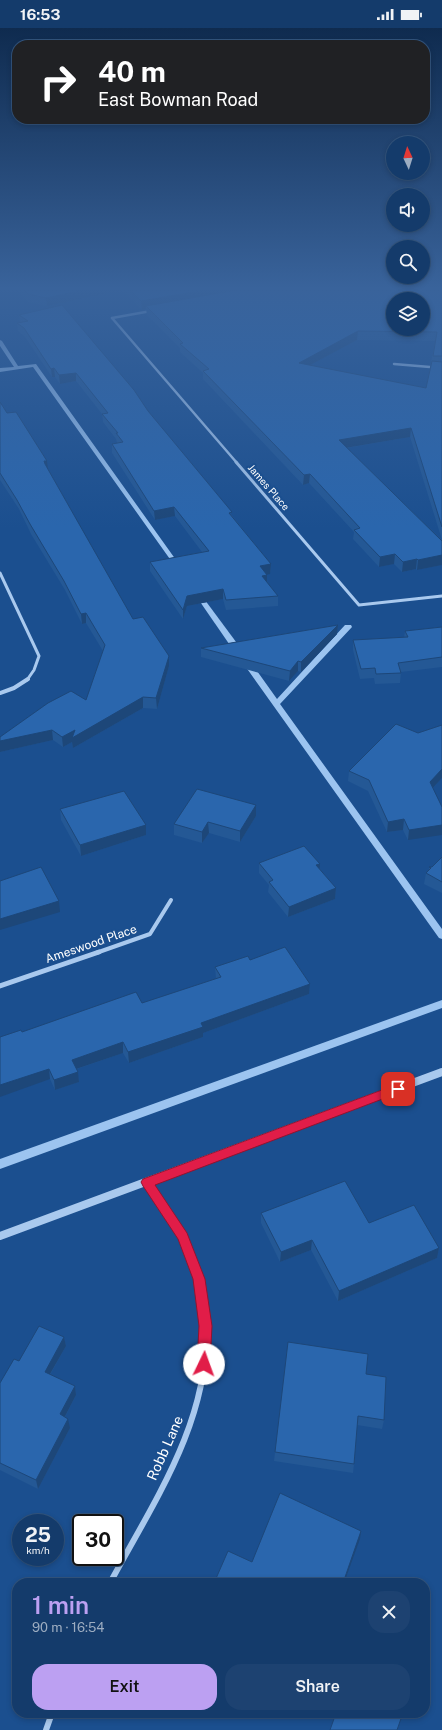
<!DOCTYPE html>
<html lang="en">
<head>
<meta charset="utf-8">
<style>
	body { margin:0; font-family:"Public Sans",sans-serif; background:#1d4271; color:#f1f3f6; height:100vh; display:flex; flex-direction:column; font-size:15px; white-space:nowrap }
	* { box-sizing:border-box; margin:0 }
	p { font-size:13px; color:#9dadc1 }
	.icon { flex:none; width:22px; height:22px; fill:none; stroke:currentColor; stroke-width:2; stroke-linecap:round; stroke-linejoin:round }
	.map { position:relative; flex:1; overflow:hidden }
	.sheet { position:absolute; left:12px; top:1550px; width:418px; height:140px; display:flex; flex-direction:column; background:#143b6b; border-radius:16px; box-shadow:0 2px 6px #0003,0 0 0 1px #33557e }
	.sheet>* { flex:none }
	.top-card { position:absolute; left:12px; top:12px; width:418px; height:84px; border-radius:16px; box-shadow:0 2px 6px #0003,0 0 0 1px #33557e; background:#202124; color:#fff; overflow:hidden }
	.needle { width:26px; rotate:356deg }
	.buttons { position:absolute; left:386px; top:108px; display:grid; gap:8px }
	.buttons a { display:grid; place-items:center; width:44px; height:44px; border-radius:50%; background:#143b6b; box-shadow:0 2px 6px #0003,0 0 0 1px #33557e; font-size:20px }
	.speed { position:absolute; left:12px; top:1486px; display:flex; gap:8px; font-size:20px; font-weight:700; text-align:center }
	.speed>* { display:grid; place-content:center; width:52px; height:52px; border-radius:50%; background:#143b6b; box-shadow:0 2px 6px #0003,0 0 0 1px #33557e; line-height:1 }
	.speed small { font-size:10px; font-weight:400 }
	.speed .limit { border:2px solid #111; border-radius:6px; background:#fff; color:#111 }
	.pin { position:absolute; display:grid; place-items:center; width:34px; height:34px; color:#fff; margin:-17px; border-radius:8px; box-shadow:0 2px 6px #0006 }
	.me { position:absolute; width:44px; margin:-22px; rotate:3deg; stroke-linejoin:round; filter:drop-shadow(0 0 3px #0008) }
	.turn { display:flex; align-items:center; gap:14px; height:84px; padding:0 20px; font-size:18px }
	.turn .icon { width:52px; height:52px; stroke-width:2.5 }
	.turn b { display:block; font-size:28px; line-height:34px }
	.round { display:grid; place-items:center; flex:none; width:42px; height:42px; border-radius:16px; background:#1d4271 }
	.head { display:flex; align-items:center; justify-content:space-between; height:68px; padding:0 20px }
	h1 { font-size:24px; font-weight:600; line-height:30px; color:#bca0f2 }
	.cta { display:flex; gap:8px; margin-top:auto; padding:8px 20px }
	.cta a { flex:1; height:46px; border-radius:16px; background:#bca0f2; color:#111; font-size:16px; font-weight:600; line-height:46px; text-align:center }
	.cta a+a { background:#1d4271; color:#f1f3f6 }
	.status { display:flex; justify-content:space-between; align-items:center; height:28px; padding:0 20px; background:#143b6b; direction:ltr }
	.status svg { height:11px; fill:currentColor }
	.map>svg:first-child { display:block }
</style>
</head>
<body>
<div class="status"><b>16:53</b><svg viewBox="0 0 49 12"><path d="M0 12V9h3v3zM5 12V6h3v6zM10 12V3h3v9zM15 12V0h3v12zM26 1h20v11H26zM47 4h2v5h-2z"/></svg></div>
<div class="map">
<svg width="442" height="1702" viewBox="0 0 442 1702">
	<rect width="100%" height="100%" fill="#1b4f8f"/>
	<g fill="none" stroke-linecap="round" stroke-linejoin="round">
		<!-- stream -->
		<g fill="#9cc4f0" fill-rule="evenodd">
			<polygon points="0,312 2,313 18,338 36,336 181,539 181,541 177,541 33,339 0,344 0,340 14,339 0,318"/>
			<polygon points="197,563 199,564 242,622 242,626 236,626 194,565"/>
			<polygon points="345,597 351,597 352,599 280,676 442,901 442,911 439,910 243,635 244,633 250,633 277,671"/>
			<polygon points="442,972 442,980 0,1141 0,1131"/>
		</g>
		<!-- minor-far4 -->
		<g stroke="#a9c9ee" stroke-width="2.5">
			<polyline points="112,290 237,435"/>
			<polyline points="112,290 151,283"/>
			<polyline points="394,336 442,340"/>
		</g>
		<!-- minor-far3 -->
		<g stroke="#a9c9ee" stroke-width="3">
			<polyline points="236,434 359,577 442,568"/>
			<polyline points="0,545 39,628 34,642 27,652"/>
		</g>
		<!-- minor-far2 -->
		<g stroke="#a9c9ee" stroke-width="4">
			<polyline points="0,665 14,660 28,651"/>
			<polyline points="96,925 150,906 171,872"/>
		</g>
		<!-- minor-far1 -->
		<g stroke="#a9c9ee" stroke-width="5">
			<polyline points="0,958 99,924"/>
			<polyline points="147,1154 183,1209 199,1251 202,1269"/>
		</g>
		<!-- minor -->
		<g stroke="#a9c9ee" stroke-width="6">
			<path d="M110,1555C153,1475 210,1393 206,1298C206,1288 203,1278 202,1268"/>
			<polyline points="46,1702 52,1685"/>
		</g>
		<!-- tertiary -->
		<polyline stroke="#a9c9ee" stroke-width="8" points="0,1208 442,1044"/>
	</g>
	<!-- wall -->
	<g fill="#245895" fill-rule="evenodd">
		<path d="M18,262H442V537L417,542L416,541L402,544L394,536L379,539L353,511L354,504L309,455L303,457L203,351V345L180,324V320L147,287L146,281L142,282L122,262L47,278L28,274ZM357,312L435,313L426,360L310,337ZM410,409L442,512L347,420Z"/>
		<polygon points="62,277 148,383 271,536 270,546 267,546 267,554 278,568 278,578 226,582 223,571 187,578 183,591 150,543 150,534 202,524 175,488 155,492 112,425 112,416 117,415 116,411 103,394 102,386 76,353 60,356 55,349 52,349 25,309 18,303 17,295 20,295 19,287"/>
		<polygon points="0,374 7,385 48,441 133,591 169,638 157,681 143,680 73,720 72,714 63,719 53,712 0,724 86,672 103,623 86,595 82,596 65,562 31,506 19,481 0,452"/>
		<polygon points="338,597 337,606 301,644 298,643 289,653 201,629 201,620"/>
		<polygon points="442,599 442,639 401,644 400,655 375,656 374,650 360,651 353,622 353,612 404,610 405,603"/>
		<polygon points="349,743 442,750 433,760 408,812 403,802 387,804 368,763 348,753"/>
		<polygon points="256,777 256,788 240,814 209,805 202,815 174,807 174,796"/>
		<polygon points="60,781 146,807 81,828 61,792"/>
		<polygon points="442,829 442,865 424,856 426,845 429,842 429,839 432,839"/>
		<polygon points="259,835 319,840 336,860 335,871 288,889 268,864 269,857 259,845"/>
		<polygon points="250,932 310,956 309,966 203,1005 203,1009 129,1035 123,1025 77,1041 79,1054 55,1062 50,1051 22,1004 142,975 216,951 215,939"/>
		<polygon points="261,1185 369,1195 439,1220 437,1230 338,1273 311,1222 280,1234 261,1195"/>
		<polygon points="64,1309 66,1318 50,1347 75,1358 76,1367 65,1389 70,1400 38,1461 0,1442 0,1355 19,1333"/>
		<polygon points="366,1346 384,1392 382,1401 357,1397 354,1436 353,1445 274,1433 275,1424"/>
	</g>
	<!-- shaded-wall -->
	<g fill="#1d4779">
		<polygon points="83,262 122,262 47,278 46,270"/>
		<polygon points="205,262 251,262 146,278 146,281 142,282 141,273"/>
		<polygon points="358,303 357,312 299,343 299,335"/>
		<polygon points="54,340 55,349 52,349 51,341"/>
		<polygon points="76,345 76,353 60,356 59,347"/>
		<polygon points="411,400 410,409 339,421 339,412"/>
		<polygon points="44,433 47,433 48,442"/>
		<polygon points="310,446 309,455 303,457 304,447"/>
		<polygon points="174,479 175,488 155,492 154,483"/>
		<polygon points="395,526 394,536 379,539 380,529"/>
		<polygon points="442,527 442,537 417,542 418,532"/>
		<polygon points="417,531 416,541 402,544 403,534"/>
		<polygon points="271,536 270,546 260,548 260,538"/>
		<polygon points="267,547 267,556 262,548"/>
		<polygon points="223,561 223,571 187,578 183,591 183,582 187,568"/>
		<polygon points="86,585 86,595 82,596 81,586"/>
		<polygon points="338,597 337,606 301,644 301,634"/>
		<polygon points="169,628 169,638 157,681 156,670"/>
		<polygon points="298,633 298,643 289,653 290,643"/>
		<polygon points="143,669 143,680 73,720 72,714 63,719 62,709 75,702"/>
		<polygon points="52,702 53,712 0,724 0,713"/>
		<polygon points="442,741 442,750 428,765 430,754"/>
		<polygon points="256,777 256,788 240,814 240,803"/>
		<polygon points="404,791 403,802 387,804 388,794"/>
		<polygon points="208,794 209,805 202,815 202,804"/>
		<polygon points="146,797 146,807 81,828 80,817"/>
		<polygon points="442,797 442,807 408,812 409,802"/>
		<polygon points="320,836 319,846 316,837"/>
		<polygon points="336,860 335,871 288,889 289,879"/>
		<polygon points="59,873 60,884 0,902 0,891"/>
		<polygon points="310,956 309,966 203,1005 203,1009 129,1035 128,1024 201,995"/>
		<polygon points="123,1014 123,1025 73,1042 72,1032"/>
		<polygon points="49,1041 50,1051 0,1069 0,1057"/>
		<polygon points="78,1044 79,1054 55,1062 54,1052"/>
		<polygon points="312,1212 311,1222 280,1234 281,1224"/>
		<polygon points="439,1220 437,1230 338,1273 339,1263"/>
		<polygon points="64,1309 66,1318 46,1353 45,1344"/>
		<polygon points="75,1358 76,1367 61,1396 60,1386"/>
		<polygon points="68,1391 70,1400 38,1461 36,1452"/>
		<polygon points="361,1503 360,1511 344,1555 343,1555"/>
	</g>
	<!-- building -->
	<g fill="#2a66ad" stroke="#1d4779" fill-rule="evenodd">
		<polygon points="24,262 83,262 46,270 28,266"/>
		<polygon points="130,262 205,262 141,273"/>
		<path d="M236,262H442V328H433L437,304L358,303L299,335L426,360L432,333L442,334V499L411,400L339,412L442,513V527L418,532L417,531L403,534L395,526L380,529L354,502L360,500L310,446L304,447L203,343L209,341L180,316L183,315L146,278ZM393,271H423V301H393Z"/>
		<polygon points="62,277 134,362 148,383 232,484 229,485 271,536 260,538 267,547 262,548 278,568 226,572 223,561 187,568 183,582 150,534 209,523 174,479 154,483 112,416 123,414 116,405 118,405 102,386 108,385 76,345 59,347 54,340 51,341 24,300 17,295 28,293 19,287"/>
		<polygon points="0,374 7,385 16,384 47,433 44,433 45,436 133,591 143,589 169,628 156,670 143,669 72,710 75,702 62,709 52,702 0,713 0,709 48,675 71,663 86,672 105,617 86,585 81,586 64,553 30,496 17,472 0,445"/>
		<polygon points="338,597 301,634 298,633 290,643 201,620"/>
		<polygon points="442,599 442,629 398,635 401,645 376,646 375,640 361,641 353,612 408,609 405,603"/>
		<polygon points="396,696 418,705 442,697 442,741 430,754 442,779 442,797 409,802 404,791 388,794 369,752 349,743"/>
		<polygon points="197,761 256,777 240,803 208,794 202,804 174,796"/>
		<polygon points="124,763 146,797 80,817 60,781"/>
		<polygon points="304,818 320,836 316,837 336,860 289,879 269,854 273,852 259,835"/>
		<polygon points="442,829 442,854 426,845 431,840 429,839 432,839"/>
		<polygon points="41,839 59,873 0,891 0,853"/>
		<polygon points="285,919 310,956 201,995 203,999 128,1024 123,1014 72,1032 78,1044 54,1052 49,1041 0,1057 0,1009 21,1002 22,1004 136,964 142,975 221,949 215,939 248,928 250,932"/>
		<polygon points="345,1153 369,1195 414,1177 439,1220 339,1263 312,1212 281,1224 261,1185"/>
		<polygon points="39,1298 64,1309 45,1344 75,1358 60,1386 68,1391 36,1452 0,1435 0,1355 14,1331 19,1333"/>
		<polygon points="288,1314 368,1326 366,1346 386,1349 384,1392 358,1388 354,1436 275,1424"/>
		<polygon points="280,1465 361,1503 343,1555 214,1555 228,1523 252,1534"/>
		<polygon points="336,1685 403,1685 397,1702 330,1702"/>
	</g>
	<!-- sky -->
	<linearGradient id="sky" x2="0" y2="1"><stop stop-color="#0f2b4f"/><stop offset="0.52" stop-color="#39639b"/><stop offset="1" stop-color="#39639b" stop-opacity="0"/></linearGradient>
	<rect width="442" height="500" fill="url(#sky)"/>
	<!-- route -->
	<polygon fill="#e11d48" stroke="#92132f" points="398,1056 401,1058 403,1061 401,1064 155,1157 187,1205 205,1251 212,1298 210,1336 208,1340 204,1342 199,1340 197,1336 199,1298 193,1251 178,1211 143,1158 141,1154 143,1151"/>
	<g text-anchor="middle" stroke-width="4" stroke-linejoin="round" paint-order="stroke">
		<!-- far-street labels -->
		<g font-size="10" fill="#fff" stroke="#1b4f8f">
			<text transform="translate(269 459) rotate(49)" y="4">James Place</text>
		</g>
		<!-- street labels -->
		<g font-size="12" fill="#fff" stroke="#1b4f8f">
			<text transform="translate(91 916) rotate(-19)" y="4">Ameswood Place</text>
		</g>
		<!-- near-street labels -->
		<g font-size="14" fill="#fff" stroke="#1b4f8f">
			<text transform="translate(165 1420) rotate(-66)" y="5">Robb Lane</text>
		</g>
	</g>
</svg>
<div class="buttons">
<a><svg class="needle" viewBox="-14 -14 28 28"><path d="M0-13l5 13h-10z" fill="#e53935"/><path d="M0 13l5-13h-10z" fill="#9dadc1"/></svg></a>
<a><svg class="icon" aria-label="sound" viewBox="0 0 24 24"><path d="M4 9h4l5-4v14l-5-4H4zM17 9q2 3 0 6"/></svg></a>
<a><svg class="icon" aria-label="search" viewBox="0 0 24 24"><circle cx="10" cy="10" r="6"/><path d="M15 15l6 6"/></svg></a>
<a><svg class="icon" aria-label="layers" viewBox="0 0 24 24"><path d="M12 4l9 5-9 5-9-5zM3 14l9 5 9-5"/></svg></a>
</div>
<div class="speed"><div>25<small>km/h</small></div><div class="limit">30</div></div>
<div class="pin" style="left:398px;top:1061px;background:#d93025"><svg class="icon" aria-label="arrive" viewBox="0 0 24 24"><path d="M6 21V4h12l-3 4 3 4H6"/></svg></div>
<svg class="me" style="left:204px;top:1336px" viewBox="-20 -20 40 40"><circle r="19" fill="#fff"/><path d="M0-13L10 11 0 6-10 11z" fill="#e11d48"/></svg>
<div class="top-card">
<div class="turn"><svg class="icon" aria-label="right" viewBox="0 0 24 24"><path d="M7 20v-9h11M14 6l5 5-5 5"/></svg><div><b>40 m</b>East Bowman Road</div></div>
</div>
<section class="sheet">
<div class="head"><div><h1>1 min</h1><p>90 m · 16:54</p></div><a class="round"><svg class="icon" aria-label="close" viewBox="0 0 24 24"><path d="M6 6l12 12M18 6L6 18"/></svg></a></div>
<div class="cta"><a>Exit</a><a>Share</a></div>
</section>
</div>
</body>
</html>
